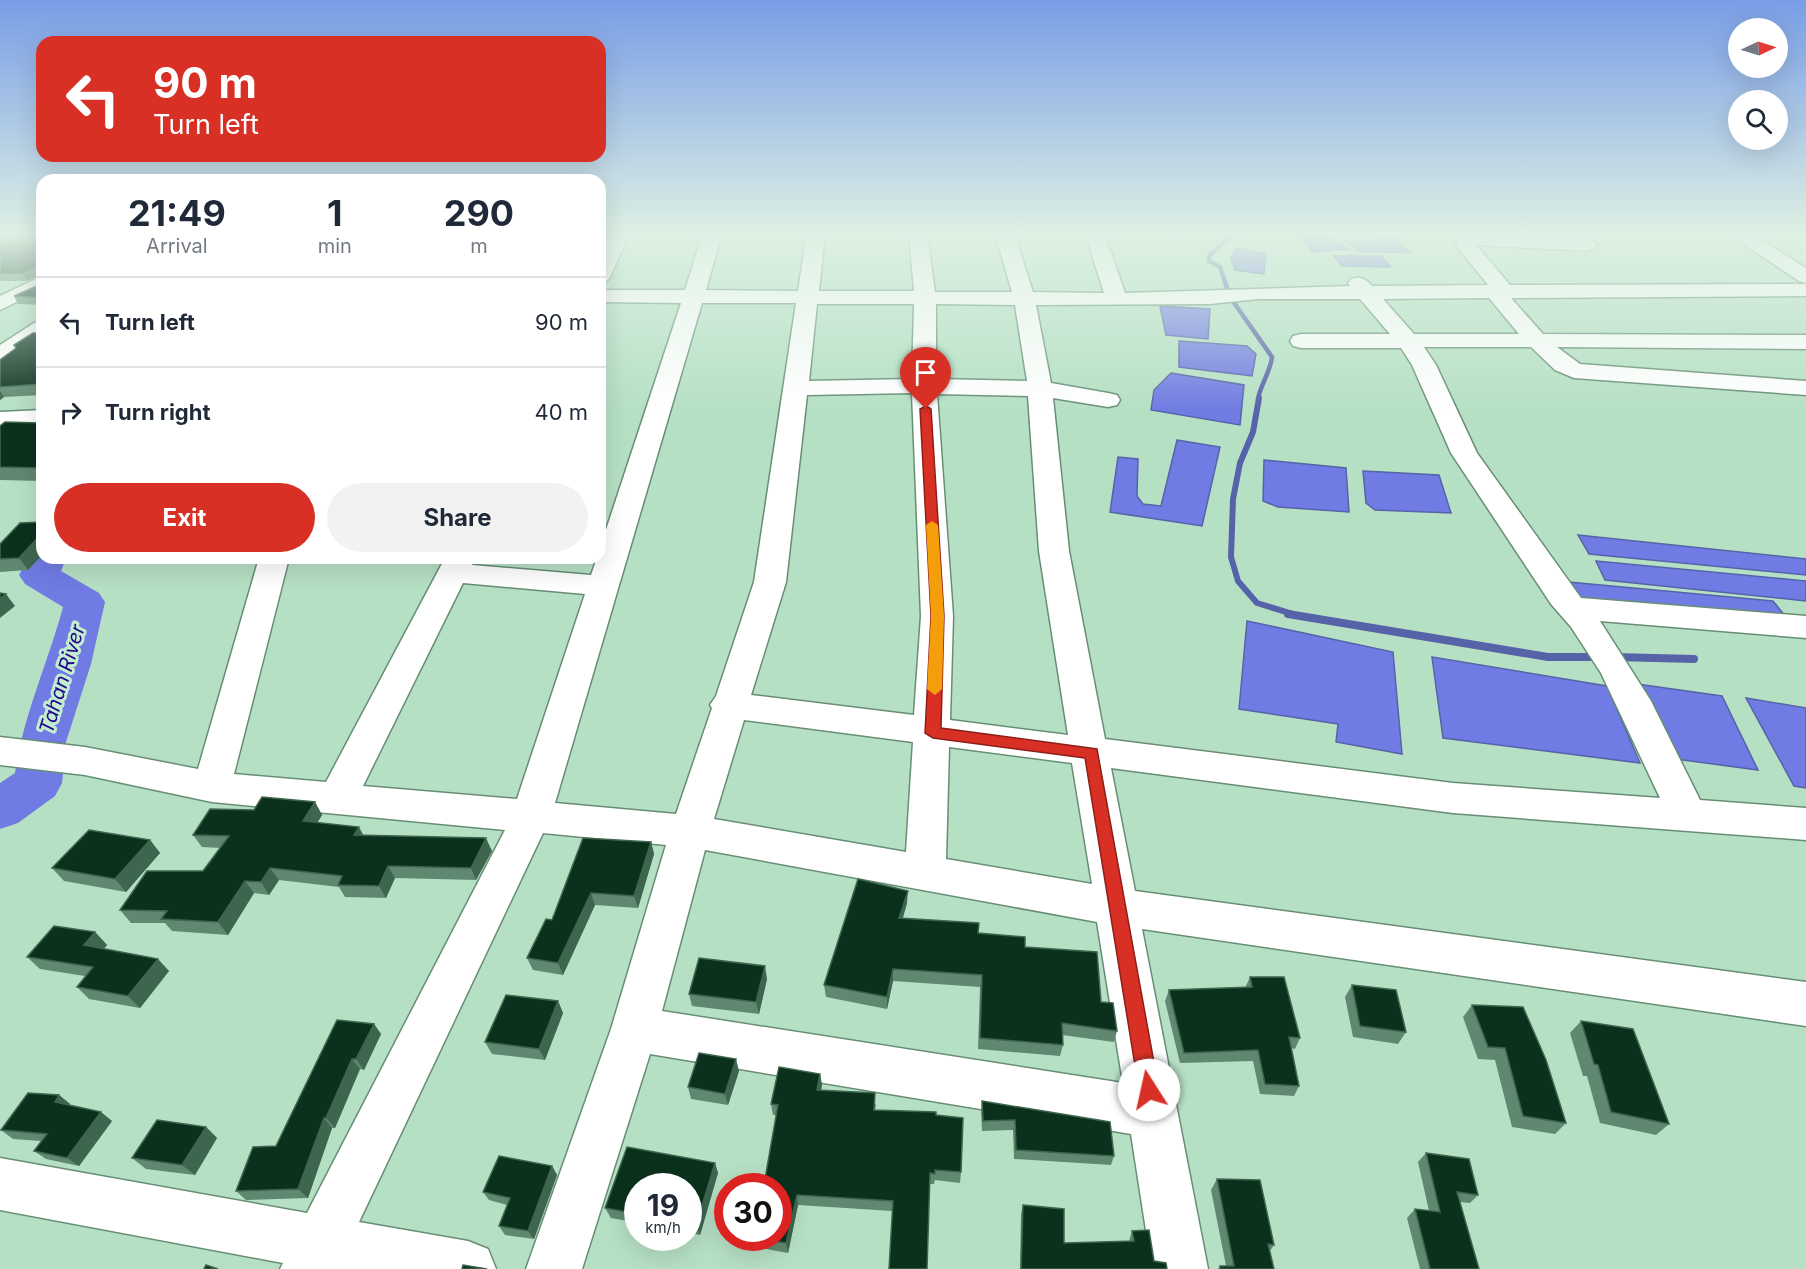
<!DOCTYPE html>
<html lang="en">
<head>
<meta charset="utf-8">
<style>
	body { margin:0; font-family:Inter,sans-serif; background:#f2f2f3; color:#1f2937; height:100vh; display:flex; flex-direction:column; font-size:22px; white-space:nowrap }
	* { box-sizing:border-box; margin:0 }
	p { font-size:20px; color:#747a83 }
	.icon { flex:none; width:33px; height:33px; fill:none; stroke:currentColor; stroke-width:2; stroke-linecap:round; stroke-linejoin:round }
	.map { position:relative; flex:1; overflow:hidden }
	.panel { position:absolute; left:36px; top:174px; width:570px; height:390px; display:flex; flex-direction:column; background:#fff; border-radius:18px; box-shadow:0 6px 24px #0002 }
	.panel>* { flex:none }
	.guide { position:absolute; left:36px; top:36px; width:570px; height:126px; border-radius:18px; box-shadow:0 6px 24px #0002; background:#d93025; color:#fff; overflow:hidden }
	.needle { width:39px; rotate:86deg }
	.tools { position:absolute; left:1728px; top:18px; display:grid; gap:12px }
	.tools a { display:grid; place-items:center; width:60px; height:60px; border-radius:50%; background:#fff; box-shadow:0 6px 24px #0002; font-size:30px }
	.speed { position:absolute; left:624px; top:1173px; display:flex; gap:12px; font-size:30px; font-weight:700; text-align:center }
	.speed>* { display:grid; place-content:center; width:78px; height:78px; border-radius:50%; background:#fff; box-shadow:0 6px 24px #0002; line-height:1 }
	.speed small { font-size:15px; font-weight:400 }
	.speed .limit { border:9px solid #d22; background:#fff; color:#111 }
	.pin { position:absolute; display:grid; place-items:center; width:51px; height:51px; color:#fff; margin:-62px -26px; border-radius:50% 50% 50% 0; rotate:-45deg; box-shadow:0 0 6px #0007 }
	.pin .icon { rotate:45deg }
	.me { position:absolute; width:66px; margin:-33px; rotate:350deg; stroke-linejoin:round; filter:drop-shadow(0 0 4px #0008) }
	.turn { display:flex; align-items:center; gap:21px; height:126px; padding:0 18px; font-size:27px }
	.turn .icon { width:78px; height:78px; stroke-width:2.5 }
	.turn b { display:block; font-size:42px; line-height:51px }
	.eta { display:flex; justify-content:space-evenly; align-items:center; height:102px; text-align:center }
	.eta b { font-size:36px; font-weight:700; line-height:42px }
	.primary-button { display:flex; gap:12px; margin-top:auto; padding:12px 18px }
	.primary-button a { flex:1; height:69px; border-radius:36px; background:#d93025; color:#fff; font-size:24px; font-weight:700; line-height:69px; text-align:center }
	.primary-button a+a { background:#f2f2f3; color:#1f2937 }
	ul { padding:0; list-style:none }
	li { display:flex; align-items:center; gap:18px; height:90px; padding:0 18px; border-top:2px solid #e0e1e3 }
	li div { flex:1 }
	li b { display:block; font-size:22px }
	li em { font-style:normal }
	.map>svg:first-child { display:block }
</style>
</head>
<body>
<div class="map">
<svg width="1806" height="1269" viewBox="0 0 1806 1269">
	<rect width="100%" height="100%" fill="#b6e0c4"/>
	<!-- water -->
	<g fill="#707be3" stroke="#5663a8" stroke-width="1.5">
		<polygon points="1297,234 1324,235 1349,249 1313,252"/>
		<polygon points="1396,239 1410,252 1361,252 1344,241"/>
		<polygon points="1237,248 1266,254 1264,274 1235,270 1231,258"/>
		<polygon points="1334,256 1381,256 1391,267 1342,266"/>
		<polygon points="1160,306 1210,309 1208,339 1166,335"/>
		<polygon points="1179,341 1247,346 1256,354 1252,376 1179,367"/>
		<polygon points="1171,373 1244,385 1240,425 1151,410 1154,390"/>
		<polygon points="1177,440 1220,447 1202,526 1110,512 1118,457 1138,459 1137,496 1143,504 1161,506"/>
		<polygon points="1264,460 1346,468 1349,512 1278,507 1263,501"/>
		<polygon points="1363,471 1439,475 1451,513 1375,510 1366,503"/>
		<polygon points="1578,535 1806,559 1806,575 1589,554"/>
		<polygon points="1596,561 1806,581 1806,601 1605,580"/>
		<polygon points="1558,581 1773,601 1791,623 1567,601"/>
		<polygon points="1247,621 1393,652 1402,754 1336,742 1338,724 1239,709"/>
		<polygon points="1432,657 1607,686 1640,763 1443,738"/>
		<polygon points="1630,683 1722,696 1758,770 1668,758"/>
		<polygon points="1746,698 1806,708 1806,788 1794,786"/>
	</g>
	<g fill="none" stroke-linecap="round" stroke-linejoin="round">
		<!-- stream-far2 -->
		<path stroke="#5663a8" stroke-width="4.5" d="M1240,233L1225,241L1209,256V261L1220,267L1230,297L1272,357C1270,373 1261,383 1258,399"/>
		<!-- stream-far1 -->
		<polyline stroke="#5663a8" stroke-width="6" points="1259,398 1253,432 1240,463 1233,499 1231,557 1238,581 1257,603 1296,615"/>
		<!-- stream -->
		<g stroke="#5663a8" stroke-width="8">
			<polyline points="1288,614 1548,657 1597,657"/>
			<polyline points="1614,657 1694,659"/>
		</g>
		<!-- river -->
		<path fill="#707be3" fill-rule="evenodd" d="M42,547V558H66L61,571L99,593L105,602L91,664L66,742L62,783L55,796L18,823L0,829V783L15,773C23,716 48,663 63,607L25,584L19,575L33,550Z"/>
		<defs>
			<g id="minor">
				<polygon points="611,233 630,233 610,277 607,281 600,283 600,256"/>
				<path d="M703,233H722L706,290L798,291L807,233H825L819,291H914L909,233H927L935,292H1012L995,233H1014L1033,292L1104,293L1085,233H1104L1125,293L1350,286L1348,283L1351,279C1361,276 1365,278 1372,286L1488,285L1455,244L1462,235L1468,233L1588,239L1598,245L1588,251L1476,245L1510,285L1806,284V296L1511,298L1543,334L1806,335V349L1557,347L1580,364L1806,381V395L1574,378L1555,370L1531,347H1424L1436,365L1477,453L1581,598L1806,616V638L1600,621L1651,701L1700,800L1806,808V840L1453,813L1111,768L1135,891L1806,982V1026L1142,929L1208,1269H1152L1131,1134L650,1054L582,1269H526L611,1029L666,845L543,833L359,1222L468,1241L488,1249L496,1269H280L283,1263L0,1210V1158L307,1213L505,830L212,802L85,775L0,765V737L85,747L198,769L259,558H289L234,774L326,782L445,558H475L472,565L591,575L597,558H600V548L681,303L600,302V290H685ZM1489,298L1519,334H1414L1383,299ZM1258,299H1360L1390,334H1301L1293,336L1290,341L1293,346L1301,348H1401L1412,365L1451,453L1551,604L1571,627L1601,673L1660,798L1453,783L1105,739L1069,551L1053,398L1108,407L1117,405L1120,400L1117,395L1108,393L1051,383L1036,305L1210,304ZM702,303H796L754,582L716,696L710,705L712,708L676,814L555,803ZM817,304H914L912,379L809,381ZM936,304L1015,305L1027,381L936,379ZM912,393L921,616L914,715L751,695L786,582L807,395ZM937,394L1028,396L1039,551L1068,735L950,720L953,616ZM463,583L585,594L517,799L363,786ZM744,720L913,742L906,852L714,819ZM949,747L1072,763L1092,884L946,859ZM705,850L1097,922L1123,1083L662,1011Z"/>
				<polygon points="1170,233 1189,233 1189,235 1180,241 1173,239"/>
				<polygon points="1727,233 1750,233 1806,268 1806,283 1799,281"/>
				<polygon points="42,276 42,290 0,310 0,296"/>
				<polygon points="42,321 42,338 8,360 0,362 0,345 34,323"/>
				<polygon points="42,410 42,426 0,428 0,412"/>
			</g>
		</defs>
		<!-- minor casing -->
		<use href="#minor" stroke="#678e75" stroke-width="3"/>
		<!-- minor -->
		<use href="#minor" fill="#fff" fill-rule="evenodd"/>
	</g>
	<!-- wall -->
	<g fill="#608870">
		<polygon points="9,233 27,281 0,281 0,238"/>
		<polygon points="42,275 42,305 18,304 14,296 39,285"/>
		<polygon points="42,331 42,395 4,397 0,400 0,360"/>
		<polygon points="42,421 42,481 0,480 0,426 41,423"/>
		<polygon points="42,522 42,555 28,570 0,572 0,544"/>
		<polygon points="315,802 322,815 317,823 363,835 492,851 476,880 395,878 386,898 345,897 339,887 279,880 269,895 254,893 228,935 172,931 165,923 131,923 120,910 203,871 221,848 202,847 193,835 254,810"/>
		<polygon points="150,840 160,853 126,892 64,881 52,868"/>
		<polygon points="651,842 654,854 638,908 595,905 563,975 533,970 527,958 552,920"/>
		<polygon points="907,903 903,918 978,933 1025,947 1101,1002 1117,1031 1114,1042 1062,1035 1063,1045 1060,1056 978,1049 980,987 893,981 887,1009 826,997 824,985"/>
		<polygon points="95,932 107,945 103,949 169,971 140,1008 89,999 77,987 85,976 40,969 27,957"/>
		<polygon points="1250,977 1300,1038 1295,1049 1291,1048 1299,1086 1294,1096 1260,1094 1253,1061 1180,1063 1165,1001 1169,990 1245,988"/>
		<polygon points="767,979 759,1014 692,1006 689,994"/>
		<polygon points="1352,985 1406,1032 1398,1044 1353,1037 1345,997"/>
		<polygon points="558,1001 563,1013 545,1060 492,1054 485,1042"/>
		<polygon points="1472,1005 1566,1123 1555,1134 1512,1127 1495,1060 1478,1059 1463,1017"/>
		<polygon points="1581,1021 1669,1124 1656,1135 1600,1123 1587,1076 1583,1076 1570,1033"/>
		<polygon points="374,1024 381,1034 364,1070 360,1069 335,1128 332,1128 308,1198 246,1200 236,1191 276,1146"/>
		<polygon points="739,1071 728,1105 691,1099 688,1087"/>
		<polygon points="820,1074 822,1085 821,1090 876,1104 875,1110 936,1115 961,1172 960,1183 935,1180 934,1184 930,1184 892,1211 798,1205 788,1253 750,1246 748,1238 778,1238 776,1115 773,1115 771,1104"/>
		<polygon points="59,1095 70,1104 70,1105 112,1121 79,1166 46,1159 34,1151 41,1141 13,1139 1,1130"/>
		<polygon points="982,1101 1114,1156 1111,1165 1014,1159 1013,1130 982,1131 981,1111"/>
		<polygon points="206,1127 217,1138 195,1175 146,1169 132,1158"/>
		<polygon points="627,1147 715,1163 718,1173 700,1235 688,1233 688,1186 638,1186 638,1223 611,1218 605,1208"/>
		<polygon points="1426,1153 1478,1195 1470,1203 1460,1202 1479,1269 1420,1269 1407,1218 1415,1209 1429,1211 1418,1162"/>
		<polygon points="552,1166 557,1175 534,1239 505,1235 499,1226 507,1205 489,1200 483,1192"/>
		<polygon points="1217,1179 1274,1245 1270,1251 1274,1269 1218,1269 1220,1266 1226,1266 1211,1190"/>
		<polygon points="1023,1205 1064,1243 1129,1241 1132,1231 1154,1261 1167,1269 1020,1269 1021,1214"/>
	</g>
	<!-- shaded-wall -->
	<g fill="#3e664f">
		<polygon points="38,267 42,274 27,281 22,274"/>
		<polygon points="0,391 4,397 0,400"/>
		<polygon points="42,533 42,555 28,570 19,558"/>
		<polygon points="6,594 15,606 0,618 0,599"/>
		<polygon points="315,802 322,815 310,834 303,821"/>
		<polygon points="359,827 366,840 354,835"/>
		<polygon points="486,838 492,851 476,880 471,868"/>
		<polygon points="150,840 160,853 126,892 115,879"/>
		<polygon points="651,842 654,854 638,908 634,896"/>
		<polygon points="388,866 395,878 386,898 379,886"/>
		<polygon points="270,868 279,880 269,895 261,882"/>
		<polygon points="245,881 254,893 228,935 218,922"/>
		<polygon points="908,891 907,903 899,930 899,918"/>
		<polygon points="591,893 595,905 563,975 558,963"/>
		<polygon points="95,932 107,945 96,958 84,945"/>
		<polygon points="158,959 169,971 140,1008 128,996"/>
		<polygon points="765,966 767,979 759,1014 756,1002"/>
		<polygon points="893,969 893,981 887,1009 887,997"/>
		<polygon points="558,1001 563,1013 545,1060 539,1049"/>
		<polygon points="374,1024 381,1034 364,1070 356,1059"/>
		<polygon points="352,1059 360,1069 335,1128 326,1118"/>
		<polygon points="736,1059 739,1071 728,1105 725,1094"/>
		<polygon points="820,1074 822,1085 819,1101 817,1090"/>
		<polygon points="59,1095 70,1104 66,1111 55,1102"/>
		<polygon points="101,1112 112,1121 79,1166 67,1158"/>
		<polygon points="324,1118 332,1128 308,1198 298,1189"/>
		<polygon points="206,1127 217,1138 195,1175 182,1165"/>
		<polygon points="715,1163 718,1173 700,1235 696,1225"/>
		<polygon points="552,1166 557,1175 534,1239 528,1231"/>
		<polygon points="797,1195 798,1205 788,1253 786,1243"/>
	</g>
	<!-- building -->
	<g fill="#0b311d" stroke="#3e664f" stroke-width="1.5">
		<polygon points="9,233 42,233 42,273 38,267 22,274 0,274 0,238"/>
		<polygon points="42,275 42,298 14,296 39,285"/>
		<polygon points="42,331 42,384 0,387 0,360 16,348 14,345 33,333 39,333"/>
		<polygon points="42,421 42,468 0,467 0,426 5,422 41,423"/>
		<polygon points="42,522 42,533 19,558 0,559 0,544 20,523"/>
		<polygon points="0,593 6,594 0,599"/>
		<polygon points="262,797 315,802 303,821 359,827 354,835 486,838 471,868 388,866 379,886 338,885 342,876 270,868 261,882 245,881 218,922 161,919 167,911 120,910 147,871 203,871 229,836 193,835 210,809 254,810"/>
		<polygon points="89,830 150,840 115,879 52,868"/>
		<polygon points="583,838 651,842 634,896 591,893 558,963 527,958 546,919 552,920"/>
		<polygon points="858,879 908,891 899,918 979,923 978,933 1025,937 1025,947 1097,952 1101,1002 1113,1003 1117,1031 1062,1023 1063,1045 980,1038 982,975 893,969 887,997 824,985"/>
		<polygon points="54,926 95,932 84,945 158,959 128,996 77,987 93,967 27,957"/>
		<polygon points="699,958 765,966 756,1002 689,994"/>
		<polygon points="1250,977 1284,977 1300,1038 1289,1037 1299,1086 1265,1084 1258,1050 1184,1053 1169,990 1252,987"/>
		<polygon points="1352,985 1396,990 1406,1032 1360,1026"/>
		<polygon points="506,995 558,1001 539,1049 485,1042"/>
		<polygon points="1472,1005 1523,1007 1546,1060 1566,1123 1523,1116 1505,1048 1488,1047"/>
		<polygon points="337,1020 374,1024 356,1059 352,1059 326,1118 324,1118 298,1189 236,1191 253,1147 276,1146"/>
		<polygon points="1581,1021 1633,1029 1669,1124 1611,1112 1598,1065 1594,1064"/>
		<polygon points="699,1053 736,1059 725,1094 688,1087"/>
		<polygon points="779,1067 820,1074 817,1090 875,1093 874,1110 936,1112 936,1115 963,1118 961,1172 935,1170 935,1174 930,1173 927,1269 889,1269 893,1201 797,1195 786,1243 754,1238 778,1238 778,1186 760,1186 762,1179 765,1179 778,1105 771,1104"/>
		<polygon points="28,1093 59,1095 55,1102 101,1112 67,1158 34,1151 47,1134 1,1130"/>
		<polygon points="982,1101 1110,1122 1114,1156 1016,1150 1015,1120 983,1121"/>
		<polygon points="157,1120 206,1127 182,1165 132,1158"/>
		<polygon points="627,1147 715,1163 696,1225 688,1224 688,1186 638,1186 638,1214 605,1208"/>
		<polygon points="1426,1153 1469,1159 1478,1195 1457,1192 1479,1269 1430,1269 1415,1209 1440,1212"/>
		<polygon points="499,1156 552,1166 528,1231 499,1226 510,1198 483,1192"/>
		<polygon points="1217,1179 1260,1180 1274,1245 1268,1244 1274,1269 1220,1269 1220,1266 1234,1266"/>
		<polygon points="1023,1205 1064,1209 1064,1243 1134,1241 1132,1231 1149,1230 1154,1261 1166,1263 1167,1269 1021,1269"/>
		<polygon points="206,1265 218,1269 204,1269"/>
		<polygon points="463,1265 487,1269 462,1269"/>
	</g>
	<!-- sky -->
	<linearGradient id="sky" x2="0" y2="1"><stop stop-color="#789de6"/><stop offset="0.57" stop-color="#def1e4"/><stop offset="1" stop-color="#def1e4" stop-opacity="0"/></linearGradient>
	<rect width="1806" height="411" fill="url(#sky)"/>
	<!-- route -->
	<polygon fill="#d93025" stroke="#8d1f18" stroke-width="1.5" points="926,406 931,409 944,616 941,728 1097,749 1159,1090 1156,1097 1149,1100 1142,1097 1139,1090 1085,758 933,738 925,733 931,616 920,409"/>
	<!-- slow -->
	<polygon fill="#f59e0b" points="932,521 938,525 944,616 942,689 935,695 927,689 931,616 926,525"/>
	<g text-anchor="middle" stroke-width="6" stroke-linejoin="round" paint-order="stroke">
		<!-- water labels -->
		<g font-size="20" font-style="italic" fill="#23088a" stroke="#c3edd1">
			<text transform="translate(62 679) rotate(-73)" y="7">Tahan River</text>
		</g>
	</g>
</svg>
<div class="tools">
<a><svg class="needle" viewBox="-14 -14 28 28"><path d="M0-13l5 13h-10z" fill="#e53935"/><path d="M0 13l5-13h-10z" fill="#747a83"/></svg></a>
<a><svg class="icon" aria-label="search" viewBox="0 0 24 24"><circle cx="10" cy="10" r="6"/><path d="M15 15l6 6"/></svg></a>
</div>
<div class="speed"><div>19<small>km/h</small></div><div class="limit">30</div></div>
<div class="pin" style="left:926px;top:409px;background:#d93025"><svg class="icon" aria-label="arrive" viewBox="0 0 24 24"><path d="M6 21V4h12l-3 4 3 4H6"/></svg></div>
<svg class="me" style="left:1149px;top:1090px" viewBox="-20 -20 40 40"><circle r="19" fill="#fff"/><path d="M0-13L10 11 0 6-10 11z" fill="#d93025"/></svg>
<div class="guide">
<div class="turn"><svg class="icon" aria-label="left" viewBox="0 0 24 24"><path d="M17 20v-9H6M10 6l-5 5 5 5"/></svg><div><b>90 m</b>Turn left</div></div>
</div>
<section class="panel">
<div class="eta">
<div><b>21:49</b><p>Arrival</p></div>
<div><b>1</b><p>min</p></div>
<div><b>290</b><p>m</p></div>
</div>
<ul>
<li><svg class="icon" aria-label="left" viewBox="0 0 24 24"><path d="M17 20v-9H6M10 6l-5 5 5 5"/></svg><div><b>Turn left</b></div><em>90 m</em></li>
<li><svg class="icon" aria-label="right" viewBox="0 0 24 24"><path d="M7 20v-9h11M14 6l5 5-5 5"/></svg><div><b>Turn right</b></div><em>40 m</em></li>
</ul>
<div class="primary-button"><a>Exit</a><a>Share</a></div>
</section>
</div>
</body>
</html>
